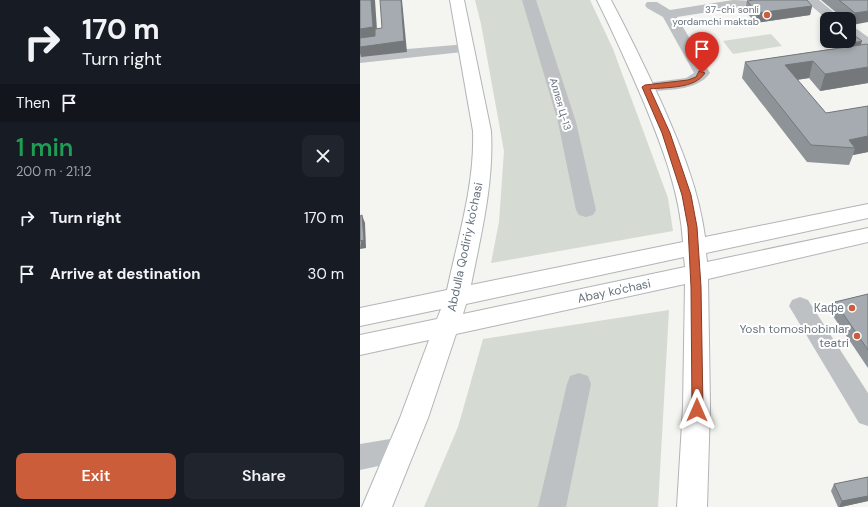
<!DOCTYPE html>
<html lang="en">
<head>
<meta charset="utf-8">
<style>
	body { margin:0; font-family:"DM Sans",sans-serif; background:#20242c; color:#f1f3f6; height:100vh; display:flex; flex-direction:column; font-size:15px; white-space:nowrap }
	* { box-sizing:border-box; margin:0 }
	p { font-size:13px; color:#9ea1a6 }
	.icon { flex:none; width:22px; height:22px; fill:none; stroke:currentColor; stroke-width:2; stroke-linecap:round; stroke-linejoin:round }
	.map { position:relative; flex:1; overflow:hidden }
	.sheet { display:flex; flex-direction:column; background:#171b24; width:360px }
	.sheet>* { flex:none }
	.banner { background:#171b24; color:#f1f3f6; overflow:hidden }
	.fabs { position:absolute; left:460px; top:12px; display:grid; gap:8px }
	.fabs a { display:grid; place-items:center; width:36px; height:36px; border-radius:8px; background:#171b24; box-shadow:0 2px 6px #0003; font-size:20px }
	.pin { position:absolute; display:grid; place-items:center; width:34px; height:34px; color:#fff; margin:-41px -17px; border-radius:50% 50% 50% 0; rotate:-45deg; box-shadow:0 0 4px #0007 }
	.pin .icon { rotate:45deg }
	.me { position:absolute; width:44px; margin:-22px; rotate:0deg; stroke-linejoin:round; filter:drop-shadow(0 0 3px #0008) }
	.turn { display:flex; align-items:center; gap:14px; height:84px; padding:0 16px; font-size:18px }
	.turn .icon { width:52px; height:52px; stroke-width:2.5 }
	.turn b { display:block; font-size:28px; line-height:34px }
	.then { display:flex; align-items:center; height:38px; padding:0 16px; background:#0003; gap:8px; font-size:15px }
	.round { display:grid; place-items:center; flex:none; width:42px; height:42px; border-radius:8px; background:#20242c }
	.headline { display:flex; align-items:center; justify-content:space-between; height:68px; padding:0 16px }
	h1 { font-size:24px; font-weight:600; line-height:30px; color:#1e9e55 }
	.primary-button { display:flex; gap:8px; margin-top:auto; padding:8px 16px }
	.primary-button a { flex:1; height:46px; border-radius:8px; background:#cb5d3a; color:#fff; font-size:16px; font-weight:600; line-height:46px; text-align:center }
	.primary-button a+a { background:#20242c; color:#f1f3f6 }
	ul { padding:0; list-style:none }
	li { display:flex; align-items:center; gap:12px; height:56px; padding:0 16px }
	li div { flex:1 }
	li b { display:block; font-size:15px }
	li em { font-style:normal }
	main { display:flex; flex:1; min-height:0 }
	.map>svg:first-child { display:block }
</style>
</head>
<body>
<main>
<section class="sheet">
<div class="banner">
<div class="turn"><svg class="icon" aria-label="right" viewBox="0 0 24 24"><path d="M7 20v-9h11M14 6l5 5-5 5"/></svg><div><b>170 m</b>Turn right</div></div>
<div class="then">Then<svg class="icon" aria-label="arrive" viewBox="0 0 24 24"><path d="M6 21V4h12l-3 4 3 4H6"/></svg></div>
</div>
<div class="headline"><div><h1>1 min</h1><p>200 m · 21:12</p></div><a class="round"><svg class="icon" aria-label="close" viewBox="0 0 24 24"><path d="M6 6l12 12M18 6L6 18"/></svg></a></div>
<ul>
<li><svg class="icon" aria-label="right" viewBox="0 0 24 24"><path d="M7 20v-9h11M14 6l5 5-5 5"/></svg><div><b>Turn right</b></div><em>170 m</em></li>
<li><svg class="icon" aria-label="arrive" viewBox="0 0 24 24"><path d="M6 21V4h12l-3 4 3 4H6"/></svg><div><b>Arrive at destination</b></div><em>30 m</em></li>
</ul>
<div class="primary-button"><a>Exit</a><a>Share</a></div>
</section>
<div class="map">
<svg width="508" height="507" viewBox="0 0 508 507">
	<rect width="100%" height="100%" fill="#f4f4f1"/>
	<!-- green -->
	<g fill="#d5dad2">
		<polygon points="115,0 230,0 253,49 308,198 313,231 131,263 139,222 144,151 121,24"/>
		<polygon points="411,34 422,46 373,54 363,41"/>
		<polygon points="309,310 298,507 64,507 98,427 123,339"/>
	</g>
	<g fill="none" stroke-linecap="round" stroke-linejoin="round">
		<defs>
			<path id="major" d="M90,0H104L131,131C134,182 121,235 111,285L323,242C320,193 303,149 285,105C270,70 254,34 237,0H251C269,34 286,69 302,104C321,147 339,190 345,237L508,204V218L346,253L347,262L508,228V242L348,279L350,407L347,507H317L323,407L325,284L96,334L68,418L32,507H2L40,418L69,340L0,355V335L77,319L81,309L0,326V308L87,290C98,238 115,184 113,131ZM324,257L325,267L103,314L106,304Z"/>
		</defs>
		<!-- major casing -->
		<use href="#major" stroke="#b1b5b8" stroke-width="2"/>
		<!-- minor -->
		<g fill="#bec1c4" fill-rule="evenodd">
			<polygon points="162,0 176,0 216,122 236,210 233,215 226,217 219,215 216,210 198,122"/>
			<path d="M373,0L400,1L398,4L393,5L317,17L350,73C337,92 306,89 285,92L279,90L277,87L279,84L326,78L334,73L303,17L287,8L285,5L287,2H297L310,10Z"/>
			<polygon points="444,0 459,0 482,19 467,19"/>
			<polygon points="489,26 494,27 508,37 508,46 496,43 489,37"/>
			<polygon points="107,44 112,45 114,48 112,51 0,63 0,53"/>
			<polygon points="440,297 448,300 508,393 508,426 499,423 429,306 432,300"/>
			<polygon points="219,373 228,376 231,384 206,507 178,507 207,384 210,376"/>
			<polygon points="42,437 52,440 55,449 52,458 42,461 0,470 0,444"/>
		</g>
		<!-- major -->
		<use href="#major" fill="#fff" fill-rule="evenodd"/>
	</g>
	<!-- wall -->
	<g fill="#8e9397">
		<polygon points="461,0 508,0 492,25 489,23 489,19 484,19"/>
		<polygon points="387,1 452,6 450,15 396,23 385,11"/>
		<polygon points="484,41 489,41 501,45 508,45 508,83 460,91 449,78 437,80 466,113 508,106 508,152 493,155 489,165 447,162 382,78 385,62 491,46"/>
		<polygon points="508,294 508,368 471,313 475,302"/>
		<polygon points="508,477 508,501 481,507 478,507 471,491 474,484"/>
	</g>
	<!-- shaded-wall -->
	<g fill="#74787b">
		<polygon points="11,0 15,0 18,45 41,0 42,0 47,52 1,57 0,53 0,29"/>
		<polygon points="452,6 450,15 396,23 397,13"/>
		<polygon points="508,11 508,22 492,25 495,13"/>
		<polygon points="502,41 501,45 492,47 493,43"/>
		<polygon points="453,61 449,78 421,82 425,65"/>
		<polygon points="508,67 508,83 460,91 465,74"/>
		<polygon points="508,136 508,152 493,155 495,148 489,140"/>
		<polygon points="2,215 5,223 6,248 0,249"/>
		<polygon points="508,496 508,501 481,507 479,507 482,501"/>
	</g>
	<!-- building -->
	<g fill="#a5abb0" stroke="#74787b">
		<polygon points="0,0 11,0 13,27 0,29"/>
		<polygon points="20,0 41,0 44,41 0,47 0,38 15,36 15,29 22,28"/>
		<polygon points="394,0 447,0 452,6 397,13 387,1"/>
		<polygon points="479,0 508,0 508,11 495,13"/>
		<polygon points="491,33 502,41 493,43 489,41 489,34"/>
		<polygon points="507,44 508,45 508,67 465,74 453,61 425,65 466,113 508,106 508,136 489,140 495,148 451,145 385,62"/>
		<polygon points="2,215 4,240 0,241 0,216"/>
		<polygon points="508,294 508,350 475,302"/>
		<polygon points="508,477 508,496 482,501 474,484"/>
	</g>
	<!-- route -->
	<path fill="#cb5d3a" stroke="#843c26" d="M339,71L345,73C335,89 307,87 290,89L310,133L331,195L337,227L341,287L343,410L341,413L337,414L333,413L332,410L331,287L328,227L322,195L302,133L282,87L285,85L328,80L336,77Z"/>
	<!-- markers -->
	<g fill="#cb5d3a" stroke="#fff" stroke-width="1.5">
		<circle cx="407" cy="15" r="4"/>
		<circle cx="492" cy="308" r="4"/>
		<circle cx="497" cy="336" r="4"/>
	</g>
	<g text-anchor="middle" stroke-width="4" stroke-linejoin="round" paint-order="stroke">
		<!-- far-poi labels -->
		<g font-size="10" fill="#67737e" stroke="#fff" text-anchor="end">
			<text x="399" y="13">37-chi sonli<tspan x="399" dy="12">yordamchi maktab</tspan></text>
		</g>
		<!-- far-street labels -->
		<g font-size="10" fill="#67737e" stroke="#fff">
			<text transform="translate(201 104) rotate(74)" y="4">Аллея Ц-13</text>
		</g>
		<!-- street labels -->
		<g font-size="12" fill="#67737e" stroke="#fff">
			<text transform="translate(105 247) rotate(-78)" y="4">Abdulla Qodiriy ko'chasi</text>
			<text transform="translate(254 291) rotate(-12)" y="4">Abay ko'chasi</text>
		</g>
		<!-- poi labels -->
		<g font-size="12" fill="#67737e" stroke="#fff" text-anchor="end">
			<text x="484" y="312">Кафе</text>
			<text x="489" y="333">Yosh tomoshobinlar<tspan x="489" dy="14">teatri</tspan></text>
		</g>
	</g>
</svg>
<div class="fabs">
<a><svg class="icon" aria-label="search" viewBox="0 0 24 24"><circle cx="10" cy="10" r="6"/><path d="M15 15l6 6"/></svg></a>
</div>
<div class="pin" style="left:342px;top:73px;background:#d93025"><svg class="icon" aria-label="arrive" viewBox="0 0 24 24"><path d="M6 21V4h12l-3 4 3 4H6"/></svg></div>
<svg class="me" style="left:337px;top:410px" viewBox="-20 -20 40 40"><path d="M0-17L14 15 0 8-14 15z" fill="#cb5d3a" stroke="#fff" stroke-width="4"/></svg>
</div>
</main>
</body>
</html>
